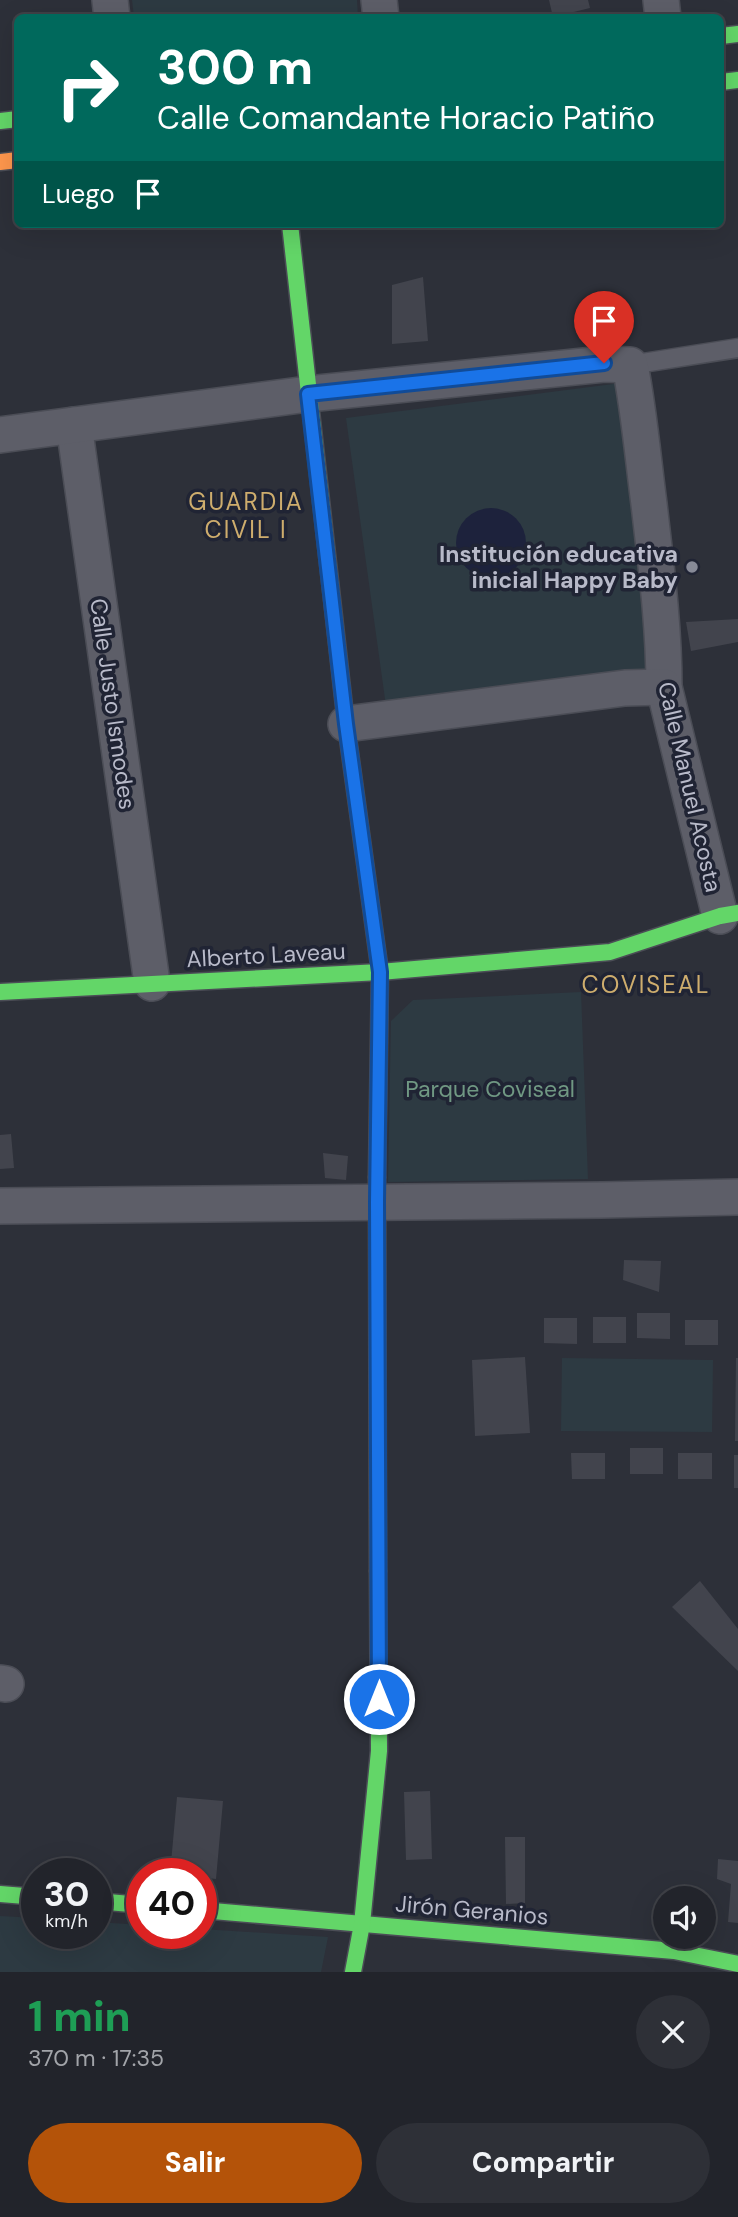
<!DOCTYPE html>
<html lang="es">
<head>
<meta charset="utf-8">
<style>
	body { margin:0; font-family:"DM Sans",sans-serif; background:#2e3037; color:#f1f3f6; height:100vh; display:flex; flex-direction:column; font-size:26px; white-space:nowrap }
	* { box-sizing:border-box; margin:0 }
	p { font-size:23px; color:#a2a4a9 }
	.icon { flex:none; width:38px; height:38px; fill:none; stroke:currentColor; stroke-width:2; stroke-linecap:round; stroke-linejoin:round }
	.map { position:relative; height:1972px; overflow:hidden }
	.details { display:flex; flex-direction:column; background:#22242b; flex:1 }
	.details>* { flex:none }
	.hud { position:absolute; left:14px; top:14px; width:710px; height:214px; border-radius:10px; box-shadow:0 7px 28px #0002,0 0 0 2px #3f4147; background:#00695c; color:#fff; overflow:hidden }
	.tools { position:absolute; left:653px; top:1886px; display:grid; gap:14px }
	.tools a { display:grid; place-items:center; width:63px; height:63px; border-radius:50%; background:#22242b; box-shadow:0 7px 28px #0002,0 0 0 2px #3f4147; font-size:35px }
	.speed { position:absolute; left:21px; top:1858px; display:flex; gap:14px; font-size:35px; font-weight:700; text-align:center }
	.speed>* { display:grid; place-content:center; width:91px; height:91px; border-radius:50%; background:#22242b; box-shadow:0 7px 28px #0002,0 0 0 2px #3f4147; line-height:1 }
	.speed small { font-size:18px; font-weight:400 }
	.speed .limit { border:10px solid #d22; background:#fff; color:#111 }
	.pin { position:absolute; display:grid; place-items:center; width:60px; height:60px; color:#fff; margin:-72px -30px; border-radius:50% 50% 50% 0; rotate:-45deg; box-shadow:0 0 7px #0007 }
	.pin .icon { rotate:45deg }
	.me { position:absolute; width:77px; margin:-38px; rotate:0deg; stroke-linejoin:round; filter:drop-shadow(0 0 5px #0008) }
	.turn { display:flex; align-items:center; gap:24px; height:147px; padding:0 28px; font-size:32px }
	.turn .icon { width:91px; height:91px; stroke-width:2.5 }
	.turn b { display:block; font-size:49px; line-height:60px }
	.then { display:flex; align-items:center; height:66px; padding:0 28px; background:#0003; gap:14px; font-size:26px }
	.round { display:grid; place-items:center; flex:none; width:74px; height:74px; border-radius:37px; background:#2e3037 }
	.summary { display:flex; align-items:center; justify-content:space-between; height:119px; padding:0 28px }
	h1 { font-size:42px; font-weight:800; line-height:52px; color:#1e9e55 }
	.cta { display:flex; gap:14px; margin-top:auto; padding:14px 28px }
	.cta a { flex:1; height:80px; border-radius:42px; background:#b45309; color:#fff; font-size:28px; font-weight:800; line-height:80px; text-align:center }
	.cta a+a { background:#2e3037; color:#f1f3f6 }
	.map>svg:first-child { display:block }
</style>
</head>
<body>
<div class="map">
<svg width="738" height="1972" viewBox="0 0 738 1972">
	<rect width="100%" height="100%" fill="#2d3039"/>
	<!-- green -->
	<g fill="#2d3a42">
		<polygon points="132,0 357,0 358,17 134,17"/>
		<polygon points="621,383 653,677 386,706 346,418"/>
		<polygon points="581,992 588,1179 388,1182 391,1021 413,1000"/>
		<polygon points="562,1358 713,1360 712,1432 561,1431"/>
		<polygon points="0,1916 37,1918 37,1934 96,1934 96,1922 142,1925 142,1934 201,1934 201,1929 328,1937 321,1972 0,1972"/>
	</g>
	<!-- water -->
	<circle fill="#1d223c" cx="491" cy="543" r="35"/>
	<!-- building -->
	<g fill="#42444d">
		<polygon points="549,0 588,0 590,8 553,17"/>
		<polygon points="423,277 428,341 392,344 392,285"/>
		<polygon points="738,619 738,642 691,651 686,622"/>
		<polygon points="11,1134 14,1168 0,1169 0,1135"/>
		<polygon points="323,1153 348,1156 346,1180 325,1178"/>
		<polygon points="624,1260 661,1261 659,1292 623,1280"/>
		<polygon points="637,1313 670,1313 670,1339 637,1338"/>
		<rect x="593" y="1317" width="33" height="26"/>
		<polygon points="544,1318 577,1318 577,1344 544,1343"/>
		<rect x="685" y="1320" width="33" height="25"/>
		<polygon points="525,1357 530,1433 475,1436 472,1360"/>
		<polygon points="736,1358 738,1358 738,1441 735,1441"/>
		<rect x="630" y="1448" width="33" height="26"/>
		<polygon points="571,1453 605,1453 605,1479 572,1479"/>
		<rect x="678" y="1453" width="34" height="26"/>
		<rect x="734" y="1455" width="4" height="33"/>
		<polygon points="700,1581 738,1629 738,1671 672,1607"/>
		<polygon points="430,1791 432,1859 406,1860 404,1792"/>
		<polygon points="177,1797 223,1801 216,1879 201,1877 201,1874 170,1874"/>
		<polygon points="505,1837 525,1837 525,1903 506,1904"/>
		<polygon points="718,1859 738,1861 738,1923 728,1922 731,1884 717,1879"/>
	</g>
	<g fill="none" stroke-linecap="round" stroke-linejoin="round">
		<defs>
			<polyline id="lane" points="630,365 738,348"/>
			<g id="street">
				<polyline points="110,0 112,18"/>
				<polyline points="379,0 381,18"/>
				<polyline points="661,0 663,18"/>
				<polyline points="74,425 152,983"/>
				<path d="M0,435L308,394L604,364L630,365C639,411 643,458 649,504C656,565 664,626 664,687L720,916"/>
				<polyline points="346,724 625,688 664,687"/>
				<polyline points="0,1206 602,1200 738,1197"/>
				<polyline points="0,1683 6,1684"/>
			</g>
			<g id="fast">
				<polyline points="721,36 738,34"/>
				<polyline points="721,82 738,80"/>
				<polyline points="0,121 18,119"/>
				<polyline points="290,224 346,724 380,972 377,1177"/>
				<polyline points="0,992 380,972 610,952 720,916 738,913"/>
				<polyline points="0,1894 37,1897"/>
				<polyline points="96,1901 142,1905"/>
				<polyline points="201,1910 674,1951 738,1964"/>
				<polyline points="353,1972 362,1924 379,1751 378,1571"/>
			</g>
			<g id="slow">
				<polyline points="0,162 18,160"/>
				<polyline points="377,1177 378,1571"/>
			</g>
		</defs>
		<!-- lane casing -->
		<use href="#lane" stroke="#4b4d56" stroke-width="21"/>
		<!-- street casing -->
		<use href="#street" stroke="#4b4d56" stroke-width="38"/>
		<!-- fast casing -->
		<use href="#fast" stroke="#4b4d56" stroke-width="19"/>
		<!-- slow casing -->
		<use href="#slow" stroke="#4b4d56" stroke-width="19"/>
		<!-- lane -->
		<use href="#lane" stroke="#5d5e68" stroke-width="18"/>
		<!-- street -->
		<use href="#street" stroke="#5d5e68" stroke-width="35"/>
		<!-- fast -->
		<use href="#fast" stroke="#63d668" stroke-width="16"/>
		<!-- slow -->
		<use href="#slow" stroke="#ff974d" stroke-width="16"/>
	</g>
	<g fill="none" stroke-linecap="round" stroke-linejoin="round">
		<defs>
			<polyline id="route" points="379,1699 377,1202 380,972 346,724 308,394 604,363"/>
		</defs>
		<!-- route casing -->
		<use href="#route" stroke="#114b97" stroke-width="18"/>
		<!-- route -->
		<use href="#route" stroke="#1a73e8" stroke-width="12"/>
	</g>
	<!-- markers -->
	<circle fill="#878a97" stroke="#202434" stroke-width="2.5" cx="692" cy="567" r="7"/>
	<g text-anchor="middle" stroke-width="7" stroke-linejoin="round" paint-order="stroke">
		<!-- poi labels -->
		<g font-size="23" font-weight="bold" fill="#b8bac9" stroke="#202434" text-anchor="end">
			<text x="678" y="562">Institución educativa<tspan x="678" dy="26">inicial Happy Baby</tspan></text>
		</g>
		<!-- street labels -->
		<g font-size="23" fill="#b8bac9" stroke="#202434">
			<text transform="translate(113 704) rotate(82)" y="8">Calle Justo Ismodes</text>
			<text transform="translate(690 787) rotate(77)" y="8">Calle Manuel Acosta</text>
			<text transform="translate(266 955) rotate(-3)" y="8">Alberto Laveau</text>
			<text transform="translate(472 1910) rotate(5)" y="8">Jirón Geranios</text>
		</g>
		<!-- park labels -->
		<g font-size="23" fill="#709883" stroke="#202434">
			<text x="490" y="1097">Parque Coviseal</text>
		</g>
		<!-- neighbourhood labels -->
		<g font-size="24" letter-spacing="2" fill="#cead6d" stroke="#202434">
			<text x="246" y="510">GUARDIA<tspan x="246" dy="28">CIVIL I</tspan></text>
			<text x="646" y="993">COVISEAL</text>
		</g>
	</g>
</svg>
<div class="tools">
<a><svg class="icon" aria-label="sound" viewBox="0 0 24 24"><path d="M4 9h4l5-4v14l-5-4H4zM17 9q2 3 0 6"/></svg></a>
</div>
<div class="speed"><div>30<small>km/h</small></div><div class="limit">40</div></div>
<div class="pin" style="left:604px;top:363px;background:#d93025"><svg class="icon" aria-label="arrive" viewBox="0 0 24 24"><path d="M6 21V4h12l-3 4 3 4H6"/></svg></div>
<svg class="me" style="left:379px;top:1699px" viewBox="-20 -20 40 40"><circle r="17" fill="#1a73e8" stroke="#fff" stroke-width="3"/><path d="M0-11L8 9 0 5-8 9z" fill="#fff"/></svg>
<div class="hud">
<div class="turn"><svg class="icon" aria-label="right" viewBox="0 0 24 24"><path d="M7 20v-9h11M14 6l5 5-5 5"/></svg><div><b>300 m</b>Calle Comandante Horacio Patiño</div></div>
<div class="then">Luego<svg class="icon" aria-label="arrive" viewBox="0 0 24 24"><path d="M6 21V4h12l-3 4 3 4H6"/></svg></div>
</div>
</div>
<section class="details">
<div class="summary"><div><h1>1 min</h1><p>370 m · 17:35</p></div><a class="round"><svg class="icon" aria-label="close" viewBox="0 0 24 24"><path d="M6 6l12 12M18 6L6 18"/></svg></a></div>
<div class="cta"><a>Salir</a><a>Compartir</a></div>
</section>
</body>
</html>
